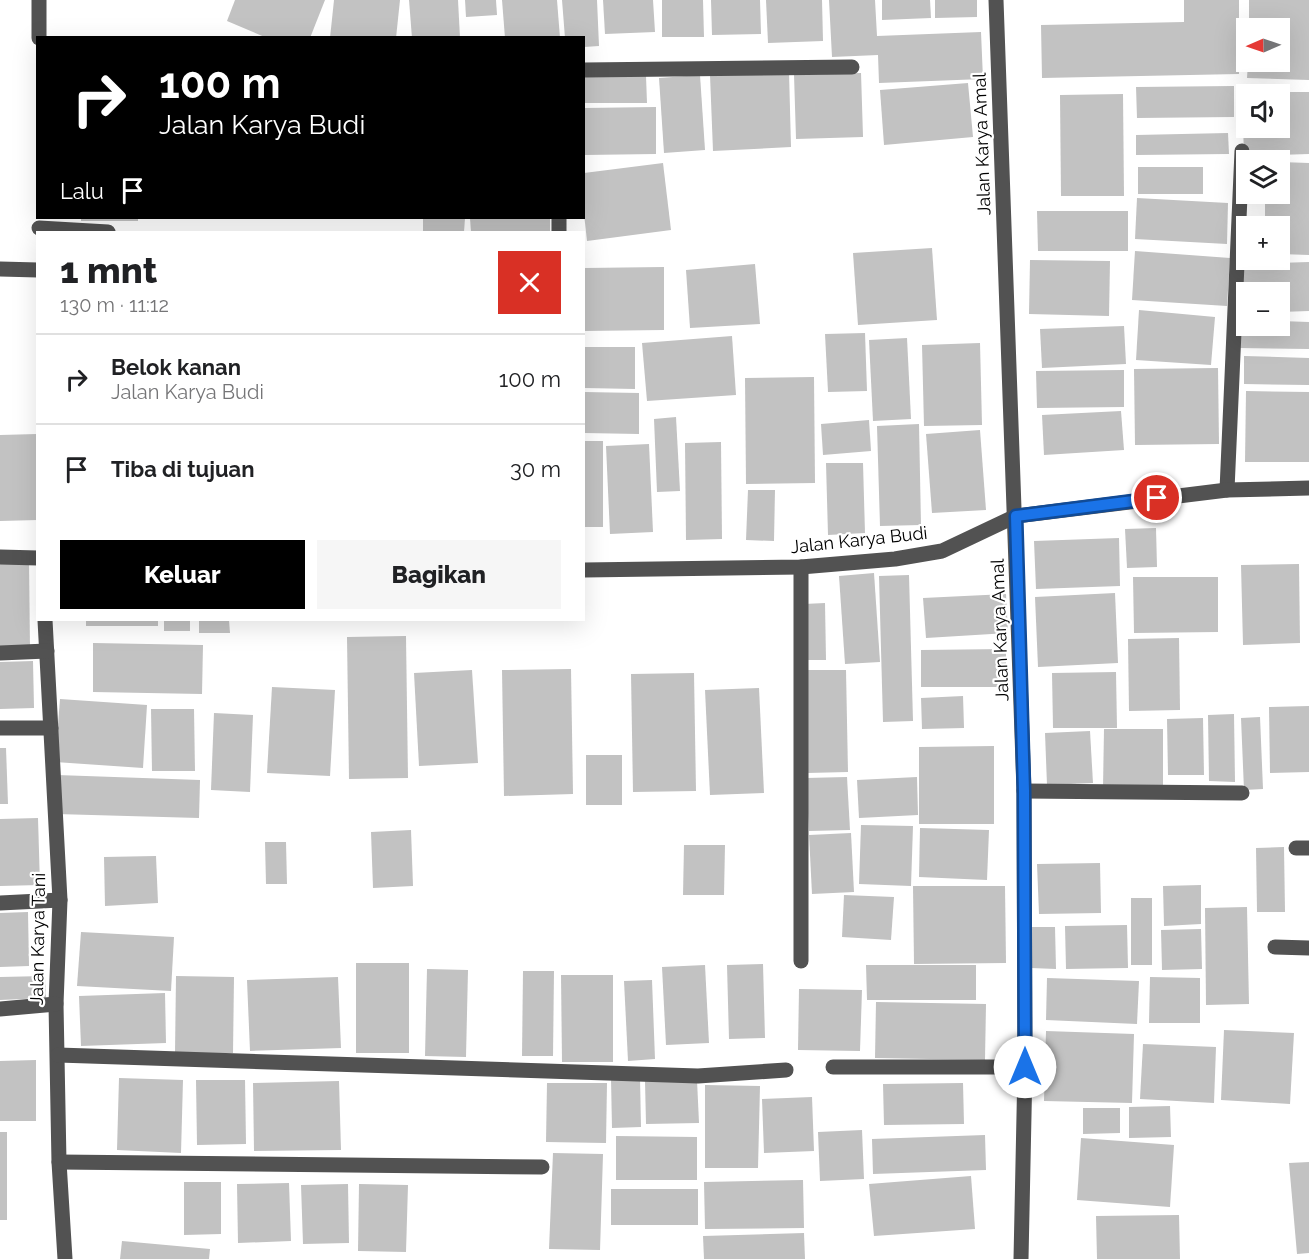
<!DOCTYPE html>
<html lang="id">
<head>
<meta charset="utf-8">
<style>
	body { margin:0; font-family:Raleway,sans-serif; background:#f6f6f6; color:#202124; height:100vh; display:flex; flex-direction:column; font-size:22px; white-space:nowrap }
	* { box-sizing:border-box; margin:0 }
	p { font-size:20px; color:#757577 }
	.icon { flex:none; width:33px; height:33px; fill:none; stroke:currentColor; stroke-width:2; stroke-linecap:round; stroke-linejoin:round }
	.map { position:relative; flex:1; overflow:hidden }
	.drawer { position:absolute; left:36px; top:231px; width:549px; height:390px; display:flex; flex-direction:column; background:#fff; border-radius:0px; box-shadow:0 6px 24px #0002 }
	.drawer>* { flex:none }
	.hud { position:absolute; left:36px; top:36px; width:549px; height:183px; border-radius:0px; box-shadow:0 6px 24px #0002; background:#000; color:#fff; overflow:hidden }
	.needle { width:39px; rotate:268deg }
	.buttons { position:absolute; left:1236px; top:18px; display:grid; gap:12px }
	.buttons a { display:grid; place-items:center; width:54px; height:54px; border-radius:0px; background:#fff; box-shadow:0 6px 24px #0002; font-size:30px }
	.pin { position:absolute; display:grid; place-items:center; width:51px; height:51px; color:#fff; margin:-26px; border:3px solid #fff; border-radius:50%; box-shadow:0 2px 6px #0007 }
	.me { position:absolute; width:66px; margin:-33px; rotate:0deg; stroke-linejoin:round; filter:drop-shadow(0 0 4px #0008) }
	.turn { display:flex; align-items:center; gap:21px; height:126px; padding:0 24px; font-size:27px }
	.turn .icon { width:78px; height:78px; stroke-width:2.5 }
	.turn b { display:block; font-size:42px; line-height:51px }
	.then { display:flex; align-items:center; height:57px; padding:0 24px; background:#0003; gap:12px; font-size:22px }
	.round { display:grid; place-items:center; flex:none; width:63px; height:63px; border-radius:0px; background:#f6f6f6 }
	.headline { display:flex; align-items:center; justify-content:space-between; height:102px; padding:0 24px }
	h1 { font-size:36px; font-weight:800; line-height:45px }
	.primary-button { display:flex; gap:12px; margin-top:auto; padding:12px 24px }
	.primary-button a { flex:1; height:69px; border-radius:0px; background:#000; color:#fff; font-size:24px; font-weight:800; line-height:69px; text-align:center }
	.primary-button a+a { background:#f6f6f6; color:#202124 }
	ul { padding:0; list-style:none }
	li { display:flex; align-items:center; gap:18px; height:90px; padding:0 24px; border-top:2px solid #e0e0e0 }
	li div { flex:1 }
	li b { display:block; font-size:22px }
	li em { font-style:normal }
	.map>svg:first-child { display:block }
</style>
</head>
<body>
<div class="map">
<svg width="1309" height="1259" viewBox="0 0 1309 1259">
	<rect width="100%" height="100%" fill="#fff"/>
	<!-- building -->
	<g fill="#c2c2c2">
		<polygon points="235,0 325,0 310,38 267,38 227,21"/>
		<polygon points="334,0 400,0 396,38 330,38"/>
		<polygon points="409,0 458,0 460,38 412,38"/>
		<polygon points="465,0 496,0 497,15 466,17"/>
		<polygon points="502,0 557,0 560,38 505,38"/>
		<polygon points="562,0 597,0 599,46 584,47 584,38 565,38"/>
		<polygon points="603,0 653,0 655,32 605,34"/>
		<polygon points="662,0 703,0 704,37 662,37"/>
		<polygon points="711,0 760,0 761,34 712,35"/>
		<polygon points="766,0 822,0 823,41 768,43"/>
		<polygon points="829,0 875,0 877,36 981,32 983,79 879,83 878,55 832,57"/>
		<polygon points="882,0 930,0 931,18 882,20"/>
		<polygon points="935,0 977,0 977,17 935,18"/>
		<polygon points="1184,0 1239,0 1239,74 1042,78 1041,25 1184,22"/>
		<polygon points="1249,0 1309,0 1309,80 1247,78 1248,62 1280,62 1280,28 1249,28"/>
		<polygon points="789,72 791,147 713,151 710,75"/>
		<polygon points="861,73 863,137 796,139 794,75"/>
		<polygon points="700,75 705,150 664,153 659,78"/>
		<polygon points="584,76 646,76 647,103 584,103"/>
		<polygon points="968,83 973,137 884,145 880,90"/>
		<polygon points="1234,86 1234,117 1137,118 1136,87"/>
		<polygon points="1280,92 1309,92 1309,154 1244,156 1242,93 1246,93 1246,128 1280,128"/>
		<polygon points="1123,94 1124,196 1061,196 1060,95"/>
		<polygon points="656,107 656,154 584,155 584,108"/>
		<polygon points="1228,133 1229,154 1136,155 1136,135"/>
		<polygon points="1280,162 1309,163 1309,255 1280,254 1280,226 1265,226 1265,194 1280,194"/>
		<polygon points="663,163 671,230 587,241 584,214 584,173"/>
		<rect x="1138" y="167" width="65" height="27"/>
		<polygon points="1137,198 1228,203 1227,244 1135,239"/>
		<polygon points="1037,211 1128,211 1128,251 1038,251"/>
		<rect x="81" y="218" width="57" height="3"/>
		<polygon points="423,218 465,218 464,232 423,232"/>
		<polygon points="470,218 550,218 550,232 471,232"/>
		<polygon points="932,248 937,320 858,325 853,253"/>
		<polygon points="1135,251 1230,258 1227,306 1132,300"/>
		<polygon points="1030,260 1110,261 1109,316 1029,314"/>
		<polygon points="1309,262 1309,311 1280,312 1280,292 1246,292 1246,313 1243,313 1242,264"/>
		<polygon points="755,264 760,324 690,328 686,270"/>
		<polygon points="664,267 664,330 584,331 584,268"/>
		<polygon points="1139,310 1215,317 1211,365 1136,360"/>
		<polygon points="1240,320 1246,320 1246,326 1280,326 1280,321 1309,322 1309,349 1239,348"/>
		<polygon points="1124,326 1126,364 1042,368 1040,329"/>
		<polygon points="865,333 867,391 828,392 825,334"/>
		<polygon points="732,336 736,395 647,401 642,343"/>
		<polygon points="907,338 911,419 873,421 869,340"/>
		<polygon points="980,343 982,425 924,426 922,345"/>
		<polygon points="584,347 635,347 635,389 584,388"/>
		<polygon points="1244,356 1309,358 1309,385 1244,384"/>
		<polygon points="1218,368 1219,444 1135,445 1134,369"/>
		<polygon points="1124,370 1124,407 1037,408 1036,371"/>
		<polygon points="814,377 815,483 746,484 745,378"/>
		<polygon points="1246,391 1309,392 1309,462 1245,462"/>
		<polygon points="584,392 639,393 639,434 584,433"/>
		<polygon points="1121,411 1124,450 1044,455 1042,415"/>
		<polygon points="676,417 680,491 657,492 654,419"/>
		<polygon points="869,420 871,451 823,455 821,424"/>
		<polygon points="919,424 921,525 880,526 877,426"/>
		<polygon points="980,430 986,510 932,513 926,434"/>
		<polygon points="37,434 38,520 0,521 0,435"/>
		<rect x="584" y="441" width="19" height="86"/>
		<polygon points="721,442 722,539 686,540 685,443"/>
		<polygon points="649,444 653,532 610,534 606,446"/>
		<polygon points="826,463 863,463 865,533 828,535"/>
		<polygon points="748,490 775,490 774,541 746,540"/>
		<polygon points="1156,528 1157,567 1127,568 1125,529"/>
		<polygon points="1119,538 1120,586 1036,589 1034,541"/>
		<polygon points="0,560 29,560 30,650 0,650"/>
		<polygon points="1299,564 1300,643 1243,645 1241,565"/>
		<polygon points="874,573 880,662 845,664 839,576"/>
		<polygon points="909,575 913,721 883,722 879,576"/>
		<polygon points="1133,577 1218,577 1218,632 1134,633"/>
		<polygon points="1115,593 1118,663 1038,667 1035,597"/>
		<polygon points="1006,594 1008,633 926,638 923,598"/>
		<polygon points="825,603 826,660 806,660 804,604"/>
		<rect x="86" y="620" width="72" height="6"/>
		<rect x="164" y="620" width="26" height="11"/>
		<polygon points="199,620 229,620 230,633 199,633"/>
		<polygon points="406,636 408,778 349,779 347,637"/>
		<polygon points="1179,638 1180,710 1129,711 1128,639"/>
		<polygon points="93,643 203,645 202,694 93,692"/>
		<polygon points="1006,649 1006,687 921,687 921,650"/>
		<polygon points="33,661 34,708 0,709 0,662"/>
		<polygon points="571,669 573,794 504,796 502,670"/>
		<polygon points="472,670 478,763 419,766 414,673"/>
		<polygon points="805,670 846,670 848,772 807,773"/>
		<polygon points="1116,672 1117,728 1053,728 1052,673"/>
		<polygon points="694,673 696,791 633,792 631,674"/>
		<polygon points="272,687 335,690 330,776 267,773"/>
		<polygon points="759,688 764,793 710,795 705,690"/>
		<polygon points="963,696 964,728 922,729 921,698"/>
		<polygon points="60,699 147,705 143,768 55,762"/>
		<polygon points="1309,706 1309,772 1270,773 1269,707"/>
		<polygon points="151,709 194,709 195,771 152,771"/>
		<polygon points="214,713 253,715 250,792 211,790"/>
		<polygon points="1234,714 1235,782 1209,781 1208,715"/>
		<polygon points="1260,717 1263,789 1244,790 1241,718"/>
		<polygon points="1203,718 1204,775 1168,775 1167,719"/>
		<polygon points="1104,729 1163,729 1163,788 1103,788"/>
		<polygon points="1090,731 1093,783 1047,785 1045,733"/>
		<polygon points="994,746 994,824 919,824 919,747"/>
		<polygon points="0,748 6,748 8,804 0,804"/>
		<rect x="586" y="755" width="36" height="50"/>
		<polygon points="57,775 200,780 199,818 56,814"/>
		<polygon points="847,777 850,830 809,831 806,778"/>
		<polygon points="917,777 918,815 859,818 857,780"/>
		<polygon points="38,818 40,885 0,886 0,819"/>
		<polygon points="861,825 913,826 911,886 859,884"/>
		<polygon points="920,828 989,830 987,880 919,877"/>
		<polygon points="411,830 413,886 373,888 371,832"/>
		<polygon points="851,833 854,892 812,894 809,835"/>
		<polygon points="265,842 286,842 287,884 266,884"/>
		<polygon points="684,845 725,845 724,895 683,895"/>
		<polygon points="1284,847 1285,912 1257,912 1256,848"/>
		<polygon points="156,856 158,903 105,906 104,857"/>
		<polygon points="1100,863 1101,913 1039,914 1037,864"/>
		<polygon points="1201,885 1201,924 1164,926 1163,886"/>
		<polygon points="913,886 1005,886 1006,963 914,964"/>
		<polygon points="844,895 894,897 891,940 842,937"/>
		<rect x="1131" y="898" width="21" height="67"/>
		<polygon points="1247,907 1249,1004 1206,1005 1205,908"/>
		<polygon points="28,912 29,966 0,967 0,913"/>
		<polygon points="1127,925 1128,968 1066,969 1065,926"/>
		<polygon points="1031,927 1055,927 1056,969 1031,968"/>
		<polygon points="1201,929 1202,969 1162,970 1161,930"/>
		<polygon points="81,932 174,937 171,991 77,986"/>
		<rect x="356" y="963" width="53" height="90"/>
		<polygon points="763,964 765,1038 729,1039 727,965"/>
		<polygon points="705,965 709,1043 666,1045 662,967"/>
		<polygon points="866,965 976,965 976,1000 867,1000"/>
		<polygon points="427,969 468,970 466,1057 425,1056"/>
		<polygon points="523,971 554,971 553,1056 522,1056"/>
		<polygon points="561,975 613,975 613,1062 562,1062"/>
		<polygon points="45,976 46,998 0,1000 0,977"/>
		<polygon points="176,976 234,977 233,1053 175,1053"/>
		<polygon points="338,977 341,1048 250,1051 247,980"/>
		<polygon points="1150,977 1200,978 1200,1023 1149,1023"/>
		<polygon points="1047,978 1139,981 1137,1024 1046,1020"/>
		<polygon points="652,980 655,1059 628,1061 624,981"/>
		<polygon points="799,989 862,990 860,1051 798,1050"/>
		<polygon points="165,993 166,1043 81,1046 79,996"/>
		<polygon points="876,1002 986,1004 985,1060 875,1058"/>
		<polygon points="1224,1030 1294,1033 1290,1104 1221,1100"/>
		<polygon points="1046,1031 1134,1034 1132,1103 1044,1101"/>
		<polygon points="1143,1044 1216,1047 1214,1103 1140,1099"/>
		<polygon points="36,1060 36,1121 0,1121 0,1061"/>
		<polygon points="119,1078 183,1080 181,1153 117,1150"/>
		<polygon points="640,1078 641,1127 612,1128 611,1079"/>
		<polygon points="196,1080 245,1080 246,1144 197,1145"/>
		<polygon points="697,1080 699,1123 646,1124 645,1081"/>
		<polygon points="339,1081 341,1150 254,1151 253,1083"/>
		<polygon points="547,1083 607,1083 606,1143 546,1142"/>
		<polygon points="963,1083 964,1124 884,1125 883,1084"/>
		<polygon points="705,1085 760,1086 758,1168 705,1168"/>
		<polygon points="812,1097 814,1151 764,1153 762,1099"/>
		<polygon points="1170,1106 1171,1137 1129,1138 1129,1107"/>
		<polygon points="1083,1108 1120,1108 1120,1133 1083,1134"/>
		<polygon points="862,1130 864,1179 820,1181 818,1132"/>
		<rect x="0" y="1132" width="7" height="88"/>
		<polygon points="985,1135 986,1170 873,1174 872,1139"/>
		<polygon points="616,1136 697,1137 697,1180 616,1180"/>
		<polygon points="1081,1138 1174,1145 1170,1207 1077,1200"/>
		<polygon points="553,1153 603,1154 600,1250 549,1249"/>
		<polygon points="1309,1162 1309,1253 1297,1254 1289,1163"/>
		<polygon points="971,1176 975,1229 874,1236 869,1184"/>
		<polygon points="803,1180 804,1228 705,1229 704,1182"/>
		<polygon points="184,1182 221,1182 221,1234 184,1235"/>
		<polygon points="289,1183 291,1241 238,1243 237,1184"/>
		<polygon points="348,1184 349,1243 303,1244 301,1185"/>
		<polygon points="359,1184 408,1185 406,1252 358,1251"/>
		<rect x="611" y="1189" width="87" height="36"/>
		<polygon points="1179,1215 1180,1259 1097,1259 1096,1216"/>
		<polygon points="804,1233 805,1259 704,1259 703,1236"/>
		<polygon points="122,1241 210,1249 209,1259 120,1259"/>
	</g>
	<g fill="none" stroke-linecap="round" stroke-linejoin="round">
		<!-- minor -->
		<g stroke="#525252" stroke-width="15">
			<polyline points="39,0 39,38"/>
			<polyline points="996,0 1024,791 1025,1067 1021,1259"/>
			<polyline points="584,70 852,67"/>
			<polyline points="39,228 108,232"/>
			<polyline points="559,232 559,218"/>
			<polyline points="0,269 38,270"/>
			<polyline points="1227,490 1242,151"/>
			<polyline points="0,557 38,558"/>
			<polyline points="584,570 801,567 895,559 942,551 1016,516 1227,490 1309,488"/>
			<polyline points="45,620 60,900 56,1004 59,1162 65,1259"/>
			<polyline points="0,653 47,651"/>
			<polyline points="0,728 51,728"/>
			<polyline points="1024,791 1242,793"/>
			<polyline points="1296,848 1309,848"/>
			<polyline points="0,903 60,900"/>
			<polyline points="1275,947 1309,948"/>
			<polyline points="801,961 801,567"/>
			<polyline points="0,1009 56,1004"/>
			<polyline points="58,1055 698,1076 786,1070"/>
			<polyline points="833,1067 1025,1067"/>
			<polyline points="59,1162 542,1167"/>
		</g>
	</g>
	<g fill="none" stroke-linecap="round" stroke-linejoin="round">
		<defs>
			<polyline id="route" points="1025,1067 1024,791 1016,516 1157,498"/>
		</defs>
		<!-- route casing -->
		<use href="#route" stroke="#114b97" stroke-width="15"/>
		<!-- route -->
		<use href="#route" stroke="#1a73e8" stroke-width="10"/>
	</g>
	<g text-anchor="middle" stroke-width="4.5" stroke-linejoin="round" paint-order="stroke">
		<!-- street labels -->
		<g font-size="18" fill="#000" stroke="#fff">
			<text transform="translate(982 144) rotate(-92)" y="6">Jalan Karya Amal</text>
			<text transform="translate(859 540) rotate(-6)" y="6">Jalan Karya Budi</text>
			<text transform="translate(1000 630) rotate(-92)" y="6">Jalan Karya Amal</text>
			<text transform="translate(38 939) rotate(-89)" y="6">Jalan Karya Tani</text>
		</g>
	</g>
</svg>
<div class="buttons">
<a><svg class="needle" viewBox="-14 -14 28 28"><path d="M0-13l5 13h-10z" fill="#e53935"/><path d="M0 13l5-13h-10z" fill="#757577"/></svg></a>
<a><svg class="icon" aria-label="sound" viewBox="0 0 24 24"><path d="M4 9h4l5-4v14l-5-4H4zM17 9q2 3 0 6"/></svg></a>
<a><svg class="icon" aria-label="layers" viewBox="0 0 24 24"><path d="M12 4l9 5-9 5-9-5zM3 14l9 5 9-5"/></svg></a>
<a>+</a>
<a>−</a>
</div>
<div class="pin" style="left:1157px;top:498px;background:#d93025"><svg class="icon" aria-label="arrive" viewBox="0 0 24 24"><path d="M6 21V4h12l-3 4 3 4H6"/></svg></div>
<svg class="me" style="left:1025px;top:1067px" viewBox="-20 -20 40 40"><circle r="19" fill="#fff"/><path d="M0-13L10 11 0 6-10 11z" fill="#1a73e8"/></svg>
<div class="hud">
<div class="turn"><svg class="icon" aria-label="right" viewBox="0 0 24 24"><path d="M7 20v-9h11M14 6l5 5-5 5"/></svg><div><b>100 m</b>Jalan Karya Budi</div></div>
<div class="then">Lalu<svg class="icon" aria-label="arrive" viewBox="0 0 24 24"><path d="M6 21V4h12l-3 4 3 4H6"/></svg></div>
</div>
<section class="drawer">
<div class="headline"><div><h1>1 mnt</h1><p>130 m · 11:12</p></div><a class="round" style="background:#d93025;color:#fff"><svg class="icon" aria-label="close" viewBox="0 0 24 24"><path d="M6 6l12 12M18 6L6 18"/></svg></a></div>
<ul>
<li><svg class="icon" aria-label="right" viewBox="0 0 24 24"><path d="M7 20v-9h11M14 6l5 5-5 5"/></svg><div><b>Belok kanan</b><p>Jalan Karya Budi</p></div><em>100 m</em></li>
<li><svg class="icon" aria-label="arrive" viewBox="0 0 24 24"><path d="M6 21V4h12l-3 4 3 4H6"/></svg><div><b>Tiba di tujuan</b></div><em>30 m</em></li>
</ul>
<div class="primary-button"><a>Keluar</a><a>Bagikan</a></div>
</section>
</div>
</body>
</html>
